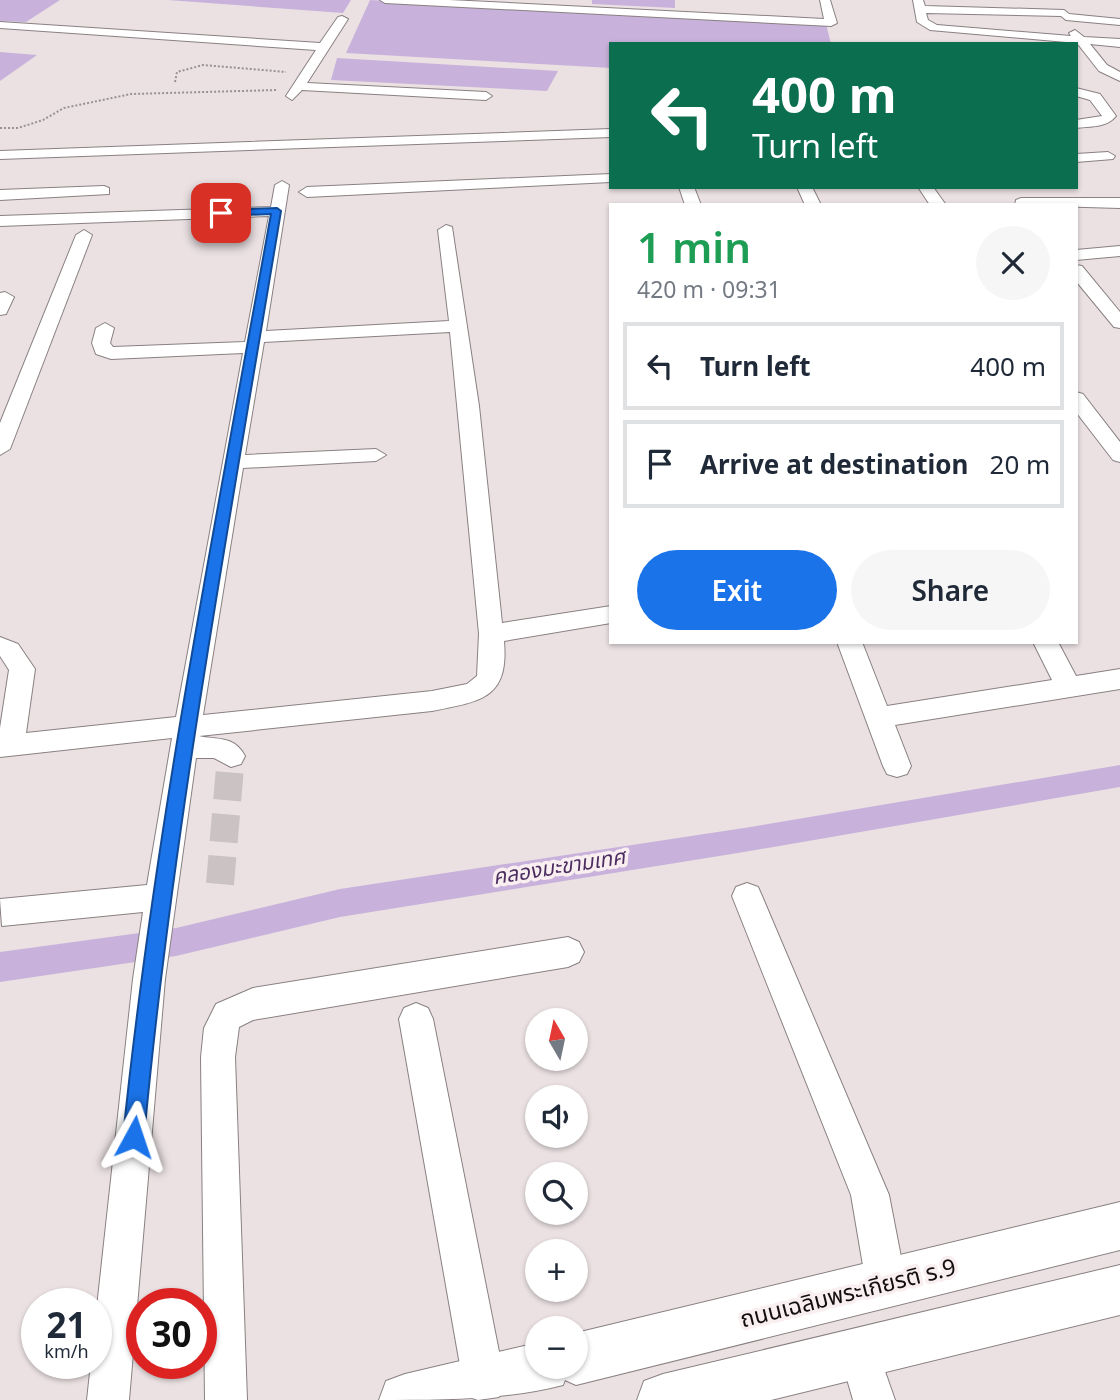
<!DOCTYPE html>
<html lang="en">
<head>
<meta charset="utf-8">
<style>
	body { margin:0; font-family:"Noto Sans","Noto Sans Thai",sans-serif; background:#f6f6f7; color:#1f2937; height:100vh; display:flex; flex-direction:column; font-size:26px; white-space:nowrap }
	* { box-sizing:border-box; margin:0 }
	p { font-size:23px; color:#747a83 }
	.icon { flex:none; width:38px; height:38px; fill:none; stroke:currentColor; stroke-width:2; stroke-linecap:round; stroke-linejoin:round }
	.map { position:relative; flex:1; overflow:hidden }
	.side { position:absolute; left:609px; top:203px; width:469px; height:441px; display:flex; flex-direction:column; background:#fff; border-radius:0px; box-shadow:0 2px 5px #0004 }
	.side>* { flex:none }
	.top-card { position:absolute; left:609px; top:42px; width:469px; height:147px; border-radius:0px; box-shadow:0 2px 5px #0004; background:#0b6e4f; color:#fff; overflow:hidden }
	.needle { width:46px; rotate:351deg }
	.tools { position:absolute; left:525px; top:1008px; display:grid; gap:14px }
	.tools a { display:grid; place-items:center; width:63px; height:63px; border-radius:50%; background:#fff; box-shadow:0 2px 5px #0004; font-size:35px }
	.speed { position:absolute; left:21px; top:1288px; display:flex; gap:14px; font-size:35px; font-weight:700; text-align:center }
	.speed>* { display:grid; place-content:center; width:91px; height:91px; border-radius:50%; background:#fff; box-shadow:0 2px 5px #0004; line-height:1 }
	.speed small { font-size:18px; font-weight:400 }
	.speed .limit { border:10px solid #d22; background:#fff; color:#111 }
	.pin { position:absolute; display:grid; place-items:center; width:60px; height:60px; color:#fff; margin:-30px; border-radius:14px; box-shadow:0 4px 10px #0006 }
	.me { position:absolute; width:77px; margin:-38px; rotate:5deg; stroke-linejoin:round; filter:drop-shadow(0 0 5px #0008) }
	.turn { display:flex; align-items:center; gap:24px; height:147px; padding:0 28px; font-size:32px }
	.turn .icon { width:91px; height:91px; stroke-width:2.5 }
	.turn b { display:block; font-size:49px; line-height:60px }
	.round { display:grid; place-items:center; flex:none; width:74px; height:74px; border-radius:37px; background:#f6f6f7 }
	.head { display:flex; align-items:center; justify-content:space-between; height:119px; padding:0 28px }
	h1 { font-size:42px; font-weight:600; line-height:52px; color:#1e9e55 }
	.cta { display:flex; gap:14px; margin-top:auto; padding:14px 28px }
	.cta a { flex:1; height:80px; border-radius:42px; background:#1a73e8; color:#fff; font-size:28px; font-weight:600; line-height:80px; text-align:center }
	.cta a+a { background:#f6f6f7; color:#1f2937 }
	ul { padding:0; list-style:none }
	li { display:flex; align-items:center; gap:21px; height:88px; margin:0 14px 10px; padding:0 14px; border:4px solid #e0e1e3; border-radius:0px }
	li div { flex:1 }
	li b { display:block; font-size:26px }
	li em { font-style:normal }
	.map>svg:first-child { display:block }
</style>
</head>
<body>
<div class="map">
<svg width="1120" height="1400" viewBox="0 0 1120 1400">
	<rect width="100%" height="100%" fill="#ebe1e3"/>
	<!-- water -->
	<g fill="#c8b2db">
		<polygon points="0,0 60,0 26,22 0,21"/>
		<polygon points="168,0 351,0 343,13"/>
		<polygon points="370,0 826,24 831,44 611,44 611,68 346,53"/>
		<polygon points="592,0 675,0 675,8 592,4"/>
		<polygon points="0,52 37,55 0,81"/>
		<polygon points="337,58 558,71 547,91 331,80"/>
	</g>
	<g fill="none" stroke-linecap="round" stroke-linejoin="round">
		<!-- canal -->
		<polygon fill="#c8b2db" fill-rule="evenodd" points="1120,765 1120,787 744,852 340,917 176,956 0,982 0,952 176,928 340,889 744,828"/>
		<!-- minor-tunnel -->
		<polyline stroke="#cbc2c3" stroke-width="28" stroke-dasharray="28 14" stroke-linecap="butt" points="220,884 231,756"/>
		<defs>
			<g id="minor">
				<polygon points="380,0 449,0 824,19 820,0 830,0 837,23 831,26 385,3"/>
				<polygon points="913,0 923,0 925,6 1064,10 1069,14 1120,19 1120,25 1066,20 1061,16 926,13 928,20 937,25 1071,36 1069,33 1075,30 1084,37 1120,39 1120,47 1090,44 1107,65 1120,72 1120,81 1099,71 1077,43 930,30 917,22"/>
				<polygon points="342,16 348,19 307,83 486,92 492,96 486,100 302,90 292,100 286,96 316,50 0,28 0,22 320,43 338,17"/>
				<path d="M1076,88L1100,94L1116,116C1106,128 1091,126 1076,128V120L1102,116L1090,100L1076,96Z"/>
				<polygon points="611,129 611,137 0,159 0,151"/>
				<polygon points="1108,152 1115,156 1113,159 1076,162 1076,154"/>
				<polygon points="611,174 611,182 307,197 299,192 307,187"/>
				<path d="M282,181L289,185L266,331L449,321L438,230L446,225L452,227L479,406L502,623L611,606V623L504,641C509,699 481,701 432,711L199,736C216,740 234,735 245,756L241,764L231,767L214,758H196L165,979L129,1400H87L91,1363H96V1316L133,979L143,912L2,926L0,899L147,885L172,738L0,757V728L9,670L0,656V637L18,644L35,669L26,733L176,717L243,353L111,359L96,354L92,343L96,328L105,323L114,328L110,343L113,347L245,342L269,216L0,226V216L271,207L275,185ZM450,332L479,634L477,676L467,684L432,691L203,715L243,468L376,461L386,455L376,449L245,455L264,342Z"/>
				<polygon points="104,186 109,188 109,194 0,200 0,190"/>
				<polygon points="679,187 694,187 701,205 685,205"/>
				<polygon points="797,187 812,187 821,205 805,205"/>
				<polygon points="918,187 933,187 946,205 930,205"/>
				<polygon points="1021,198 1120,198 1120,208 1015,205 1016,200"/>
				<polygon points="84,230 92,235 10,449 0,455 0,423 76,235"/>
				<polygon points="1120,246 1120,256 1076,260 1076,250"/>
				<polygon points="1076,265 1082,266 1120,312 1120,328 1114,327 1076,281"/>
				<polygon points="5,292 14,297 6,314 0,315 0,293"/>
				<polygon points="1076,392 1083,394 1120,442 1120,462 1113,460 1076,412"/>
				<polygon points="837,642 862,642 887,706 1052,680 1033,642 1058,642 1076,676 1120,669 1120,689 895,725 911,766 907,774 897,777 887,774 883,766"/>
				<polygon points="747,883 758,887 762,896 889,1195 906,1283 900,1297 886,1303 872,1297 866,1283 851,1195 732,896 736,887"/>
				<polygon points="568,937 579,942 584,952 579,962 568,967 253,1020 239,1027 235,1057 247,1400 205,1400 201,1057 204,1028 216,1004 253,988"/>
				<polygon points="416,1003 428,1008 433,1019 505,1382 499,1397 478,1400 469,1397 463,1382 399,1019 404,1008"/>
				<polygon points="859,1331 873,1337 895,1400 853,1400 839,1351 845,1337"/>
			</g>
			<g id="major">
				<path d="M1120,1202V1250L576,1385L565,1380L563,1385C506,1400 440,1400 379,1400L386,1381L405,1374L537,1343V1367H576V1333Z"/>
				<polygon points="1120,1265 1120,1315 771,1400 637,1400 644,1381 663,1374"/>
			</g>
		</defs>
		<!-- minor casing -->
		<use href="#minor" stroke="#898081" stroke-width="2"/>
		<!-- major casing -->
		<use href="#major" stroke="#898081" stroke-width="2"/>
		<!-- path -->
		<g stroke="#989192" stroke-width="2" stroke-dasharray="2 2" stroke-linecap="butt">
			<polyline points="175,82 177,72 203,65 286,72"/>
			<polyline points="0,128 18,128 43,120 64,108 131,94 277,90"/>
		</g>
		<!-- minor -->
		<use href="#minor" fill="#fff" fill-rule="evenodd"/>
		<!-- major -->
		<use href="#major" fill="#fff" fill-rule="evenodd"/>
	</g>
	<!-- route -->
	<path fill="#1a73e8" stroke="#114b97" stroke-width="2" d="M277,208L281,211C230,519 173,826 144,1137L141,1144L134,1147L126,1144L123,1137C155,826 216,521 271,214L221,216L217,213L221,210Z"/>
	<g text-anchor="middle" stroke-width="7" stroke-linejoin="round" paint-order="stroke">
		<!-- water labels -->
		<g font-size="21" font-style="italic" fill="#4b2d60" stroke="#f9eef0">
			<text transform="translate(559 867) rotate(-9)" y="7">คลองมะขามเทศ</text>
		</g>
		<!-- near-street labels -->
		<g font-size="23" fill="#130f10" stroke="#f9eef0">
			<text transform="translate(848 1293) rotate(-14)" y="8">ถนนเฉลิมพระเกียรติ ร.9</text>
		</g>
	</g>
</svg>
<div class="tools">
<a><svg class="needle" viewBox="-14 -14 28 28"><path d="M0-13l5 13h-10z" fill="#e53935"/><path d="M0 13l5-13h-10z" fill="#747a83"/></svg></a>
<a><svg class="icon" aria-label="sound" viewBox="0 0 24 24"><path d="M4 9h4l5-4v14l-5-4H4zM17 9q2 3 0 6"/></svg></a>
<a><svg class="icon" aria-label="search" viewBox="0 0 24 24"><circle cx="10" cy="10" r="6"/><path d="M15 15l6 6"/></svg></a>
<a>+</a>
<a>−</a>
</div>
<div class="speed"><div>21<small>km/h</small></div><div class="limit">30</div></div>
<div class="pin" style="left:221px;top:213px;background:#d93025"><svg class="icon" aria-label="arrive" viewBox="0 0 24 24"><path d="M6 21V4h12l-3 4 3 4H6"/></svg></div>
<svg class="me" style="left:134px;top:1137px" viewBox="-20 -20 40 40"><path d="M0-17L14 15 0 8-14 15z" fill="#1a73e8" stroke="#fff" stroke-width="4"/></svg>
<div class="top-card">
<div class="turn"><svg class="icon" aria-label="left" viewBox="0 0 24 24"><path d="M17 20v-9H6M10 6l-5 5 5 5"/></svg><div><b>400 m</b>Turn left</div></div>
</div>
<section class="side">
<div class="head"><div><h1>1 min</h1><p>420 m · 09:31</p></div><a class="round"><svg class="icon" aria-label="close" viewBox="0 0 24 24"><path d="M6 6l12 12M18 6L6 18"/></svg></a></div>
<ul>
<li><svg class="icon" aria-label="left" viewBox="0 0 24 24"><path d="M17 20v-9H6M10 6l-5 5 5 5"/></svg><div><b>Turn left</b></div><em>400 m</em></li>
<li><svg class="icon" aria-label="arrive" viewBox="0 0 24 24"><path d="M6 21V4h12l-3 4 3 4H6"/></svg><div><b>Arrive at destination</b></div><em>20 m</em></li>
</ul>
<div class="cta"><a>Exit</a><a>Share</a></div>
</section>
</div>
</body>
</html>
